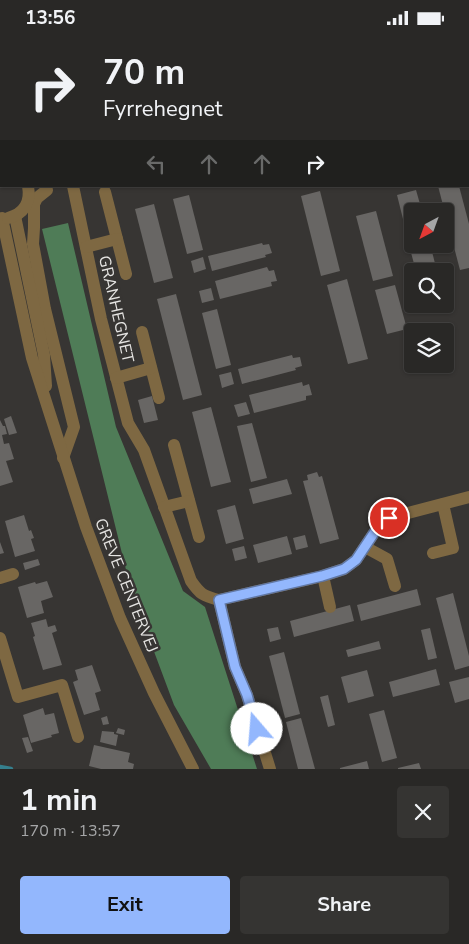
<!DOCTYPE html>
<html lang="en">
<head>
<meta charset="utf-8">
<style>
	body { margin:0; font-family:"Nunito Sans",sans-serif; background:#353432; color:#f1f3f6; height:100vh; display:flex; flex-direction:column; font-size:19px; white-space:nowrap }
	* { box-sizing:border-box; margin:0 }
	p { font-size:16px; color:#a5a6a7 }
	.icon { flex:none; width:28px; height:28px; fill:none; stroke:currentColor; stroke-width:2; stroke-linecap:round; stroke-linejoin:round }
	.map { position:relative; height:734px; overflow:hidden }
	.sheet { display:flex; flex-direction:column; background:#292826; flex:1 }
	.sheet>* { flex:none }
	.top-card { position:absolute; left:0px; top:0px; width:470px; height:152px; box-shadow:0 1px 4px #0004,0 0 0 1px #454443; background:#292826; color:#f1f3f6; overflow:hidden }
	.needle { width:32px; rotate:221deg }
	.tools { position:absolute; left:404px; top:168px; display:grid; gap:10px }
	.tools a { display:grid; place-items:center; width:50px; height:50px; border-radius:5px; background:#292826; box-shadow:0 1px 4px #0004,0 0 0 1px #454443; font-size:25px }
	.pin { position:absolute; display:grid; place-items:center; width:42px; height:42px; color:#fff; margin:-21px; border:2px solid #fff; border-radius:50%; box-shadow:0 1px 5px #0007 }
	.me { position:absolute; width:55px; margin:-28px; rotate:342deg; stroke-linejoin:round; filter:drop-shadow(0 0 4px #0008) }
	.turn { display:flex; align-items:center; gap:18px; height:105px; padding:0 20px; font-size:22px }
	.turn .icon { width:65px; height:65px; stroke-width:2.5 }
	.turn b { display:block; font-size:35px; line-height:42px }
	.lanes { display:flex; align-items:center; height:48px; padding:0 20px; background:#0003; justify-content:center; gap:25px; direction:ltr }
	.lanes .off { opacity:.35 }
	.round { display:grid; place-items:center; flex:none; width:52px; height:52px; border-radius:5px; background:#353432 }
	.headline { display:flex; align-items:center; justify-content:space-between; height:85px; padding:0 20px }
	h1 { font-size:30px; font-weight:700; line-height:38px }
	.primary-button { display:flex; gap:10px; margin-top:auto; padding:10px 20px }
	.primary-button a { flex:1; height:58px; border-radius:5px; background:#93b7fd; color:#111; font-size:20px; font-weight:700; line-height:58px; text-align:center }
	.primary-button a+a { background:#353432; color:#f1f3f6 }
	.status { display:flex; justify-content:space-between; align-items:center; height:35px; padding:0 25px; background:#292826; direction:ltr }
	.status svg { height:14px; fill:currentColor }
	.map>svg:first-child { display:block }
</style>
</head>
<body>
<div class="status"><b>13:56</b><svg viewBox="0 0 49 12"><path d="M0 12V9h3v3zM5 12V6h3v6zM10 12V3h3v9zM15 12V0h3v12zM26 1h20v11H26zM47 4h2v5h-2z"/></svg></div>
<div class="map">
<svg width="469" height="734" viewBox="0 0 469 734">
	<rect width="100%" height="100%" fill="#373533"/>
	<!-- forest -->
	<polygon fill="#4f7c57" points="68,188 116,392 183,556 205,572 257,734 211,734 174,670 131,555 42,194"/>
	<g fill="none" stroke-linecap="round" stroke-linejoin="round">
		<!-- stream -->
		<polyline stroke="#357f8d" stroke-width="4.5" points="0,732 11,734"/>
	</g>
	<!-- building -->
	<g fill="#686664">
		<polygon points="438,151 459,151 469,189 469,233 460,235"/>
		<polygon points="416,155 422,176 412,176 412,203 408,204 397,160"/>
		<polygon points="320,156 340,236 321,241 301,161"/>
		<polygon points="189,160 203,215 187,219 173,164"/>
		<polygon points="154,169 173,243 154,248 135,174"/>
		<polygon points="376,176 393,241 373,246 356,181"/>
		<polygon points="262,208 263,210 269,209 272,218 265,220 266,222 212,236 208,221"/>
		<polygon points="430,209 437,236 416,236 410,214"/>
		<polygon points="203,222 206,234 194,238 191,226"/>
		<polygon points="267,232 269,236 274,235 277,246 271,247 272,251 220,264 215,246"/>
		<polygon points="347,244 368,324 348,329 327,250"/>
		<polygon points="395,250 407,294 387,299 375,255"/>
		<polygon points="211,253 214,265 202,268 199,256"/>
		<polygon points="176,259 202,360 183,365 157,264"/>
		<polygon points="217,274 231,330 216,334 202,278"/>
		<polygon points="292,320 293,323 300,322 302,331 295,333 296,335 242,349 238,334"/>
		<polygon points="231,337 234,349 222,353 219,340"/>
		<polygon points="302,347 303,351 309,349 312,360 306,361 306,365 254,378 249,360"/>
		<polygon points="152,361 158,385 144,388 138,365"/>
		<polygon points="246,367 250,379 238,382 234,370"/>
		<polygon points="211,372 231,447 211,452 192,377"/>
		<polygon points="11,381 17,398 9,400 4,384"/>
		<polygon points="0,385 3,391 5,391 7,399 2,400 4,409 9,408 14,424 6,426 13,447 0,451"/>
		<polygon points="252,388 267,443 251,447 237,391"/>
		<polygon points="317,437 319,442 322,441 339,504 320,509 303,446 308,445 307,440"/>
		<polygon points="287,444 292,459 253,469 249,454"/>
		<polygon points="235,470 244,504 226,509 217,475"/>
		<polygon points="24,480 29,496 31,495 34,503 31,504 35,516 15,522 5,486"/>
		<polygon points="305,500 308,512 296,515 293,503"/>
		<polygon points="287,501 292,519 258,528 253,510"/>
		<polygon points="0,507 4,518 0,519"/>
		<polygon points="244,511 247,523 235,526 232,514"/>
		<polygon points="38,524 40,530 25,535 23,528"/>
		<polygon points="47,546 53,562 41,566 44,578 27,583 18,552 35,547 36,549"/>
		<polygon points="417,554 421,570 361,586 357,570"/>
		<polygon points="453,558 469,621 469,631 455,635 436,563"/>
		<polygon points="350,570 354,586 294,602 290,586"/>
		<polygon points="46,584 48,592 55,590 57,596 52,598 62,630 43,635 33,602 35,601 31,588"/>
		<polygon points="278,592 281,604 270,607 267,594"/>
		<polygon points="430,593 437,623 428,625 421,595"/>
		<polygon points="379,606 381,614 348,622 346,615"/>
		<polygon points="284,617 300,679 285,683 269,621"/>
		<polygon points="92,630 101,656 95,658 100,675 84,680 73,647 78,645 75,635"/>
		<polygon points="436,634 440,650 393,662 389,647"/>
		<polygon points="367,635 374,661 348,668 341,642"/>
		<polygon points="469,642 469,664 455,668 449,647"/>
		<polygon points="328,660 335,690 328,692 320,662"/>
		<polygon points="43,673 45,680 54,678 59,698 51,700 52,702 31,708 23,680"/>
		<polygon points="384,675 397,723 382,727 369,679"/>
		<polygon points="107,681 109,689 103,690 101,683"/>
		<polygon points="301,683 315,734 298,734 286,687"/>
		<polygon points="118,693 125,695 124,700 116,698"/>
		<polygon points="102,696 114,697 114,699 118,700 116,711 100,707"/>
		<polygon points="28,702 33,716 27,718 22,703"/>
		<polygon points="94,710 130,718 128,727 134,729 133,734 101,734 89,731"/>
		<polygon points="367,726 369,734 340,734 340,733"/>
		<polygon points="419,728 421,734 398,734 398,733"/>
	</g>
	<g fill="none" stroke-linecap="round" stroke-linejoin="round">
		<!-- minor -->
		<g stroke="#7e6842" stroke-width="12">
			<polyline points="56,0 56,1"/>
			<polyline points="130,0 131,1"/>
			<polyline points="187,0 187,1"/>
			<polyline points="247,0 247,1"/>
			<polyline points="381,0 381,1"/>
			<polyline points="71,1 76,0"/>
			<polyline points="0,87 1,95"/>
			<polyline points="0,133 1,133"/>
			<path d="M73,151L101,284L128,388L144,415L191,546C200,559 203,561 219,565"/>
			<polyline points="47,155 37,163 34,169 34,193 33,209 45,274 74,392 63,423"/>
			<polyline points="105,157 126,239"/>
			<polyline points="15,181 44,320 46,351"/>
			<polyline points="2,183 32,323 86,492 120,583 154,658 193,734"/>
			<path d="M8,183C24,179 31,167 28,151"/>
			<polyline points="86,212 117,204"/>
			<polyline points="142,297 159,363"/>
			<polyline points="116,343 151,333"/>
			<polyline points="174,410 199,502"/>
			<polyline points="164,472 189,466"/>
			<polyline points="365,512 387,524 395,551"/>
			<polyline points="433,518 453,513 443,469"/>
			<polyline points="323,541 330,572"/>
			<polyline points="0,543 13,539"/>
			<polyline points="0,603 18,662 62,650 78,702"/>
			<polyline points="270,734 247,660 235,632 219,565 323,541 344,534 356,525 378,492 389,483 469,462"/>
		</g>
	</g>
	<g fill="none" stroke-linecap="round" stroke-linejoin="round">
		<defs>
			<polyline id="route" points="257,694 247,660 235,632 219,565 322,541 344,534 356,525 378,492 389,483"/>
		</defs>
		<!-- route casing -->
		<use href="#route" stroke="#6077a4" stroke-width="12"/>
		<!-- route -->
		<use href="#route" stroke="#93b7fd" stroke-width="9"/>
	</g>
	<g text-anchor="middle" stroke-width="5" stroke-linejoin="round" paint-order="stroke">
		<!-- street labels -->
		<g font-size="16" fill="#e6e5e3" stroke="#373533">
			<text transform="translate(117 274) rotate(77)" y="6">GRANHEGNET</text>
			<text transform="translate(127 550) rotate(68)" y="6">GREVE CENTERVEJ</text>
		</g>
	</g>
</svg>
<div class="tools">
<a><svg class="needle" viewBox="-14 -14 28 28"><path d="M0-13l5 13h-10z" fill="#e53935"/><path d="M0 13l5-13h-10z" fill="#a5a6a7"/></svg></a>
<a><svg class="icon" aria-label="search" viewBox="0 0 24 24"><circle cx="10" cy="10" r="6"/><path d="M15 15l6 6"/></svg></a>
<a><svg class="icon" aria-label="layers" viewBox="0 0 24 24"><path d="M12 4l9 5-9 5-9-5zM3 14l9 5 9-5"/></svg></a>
</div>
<div class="pin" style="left:389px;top:483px;background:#d93025"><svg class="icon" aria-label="arrive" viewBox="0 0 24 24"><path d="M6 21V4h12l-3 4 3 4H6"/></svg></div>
<svg class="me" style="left:257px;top:694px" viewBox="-20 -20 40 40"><circle r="19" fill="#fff"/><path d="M0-13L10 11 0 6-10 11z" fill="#93b7fd"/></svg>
<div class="top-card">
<div class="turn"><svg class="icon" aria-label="right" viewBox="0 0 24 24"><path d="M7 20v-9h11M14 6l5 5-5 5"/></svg><div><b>70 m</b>Fyrrehegnet</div></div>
<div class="lanes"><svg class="icon off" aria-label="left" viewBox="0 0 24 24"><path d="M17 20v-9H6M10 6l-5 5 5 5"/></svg><svg class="icon off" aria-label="ahead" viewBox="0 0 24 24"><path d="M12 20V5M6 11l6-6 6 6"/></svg><svg class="icon off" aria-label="ahead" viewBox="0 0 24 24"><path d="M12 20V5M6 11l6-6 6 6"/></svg><svg class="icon" aria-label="right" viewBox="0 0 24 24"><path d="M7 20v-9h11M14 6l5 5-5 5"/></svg></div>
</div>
</div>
<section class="sheet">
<div class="headline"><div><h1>1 min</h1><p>170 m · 13:57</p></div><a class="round"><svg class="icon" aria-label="close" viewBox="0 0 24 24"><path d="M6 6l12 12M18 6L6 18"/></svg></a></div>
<div class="primary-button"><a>Exit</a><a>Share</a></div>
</section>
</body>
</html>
